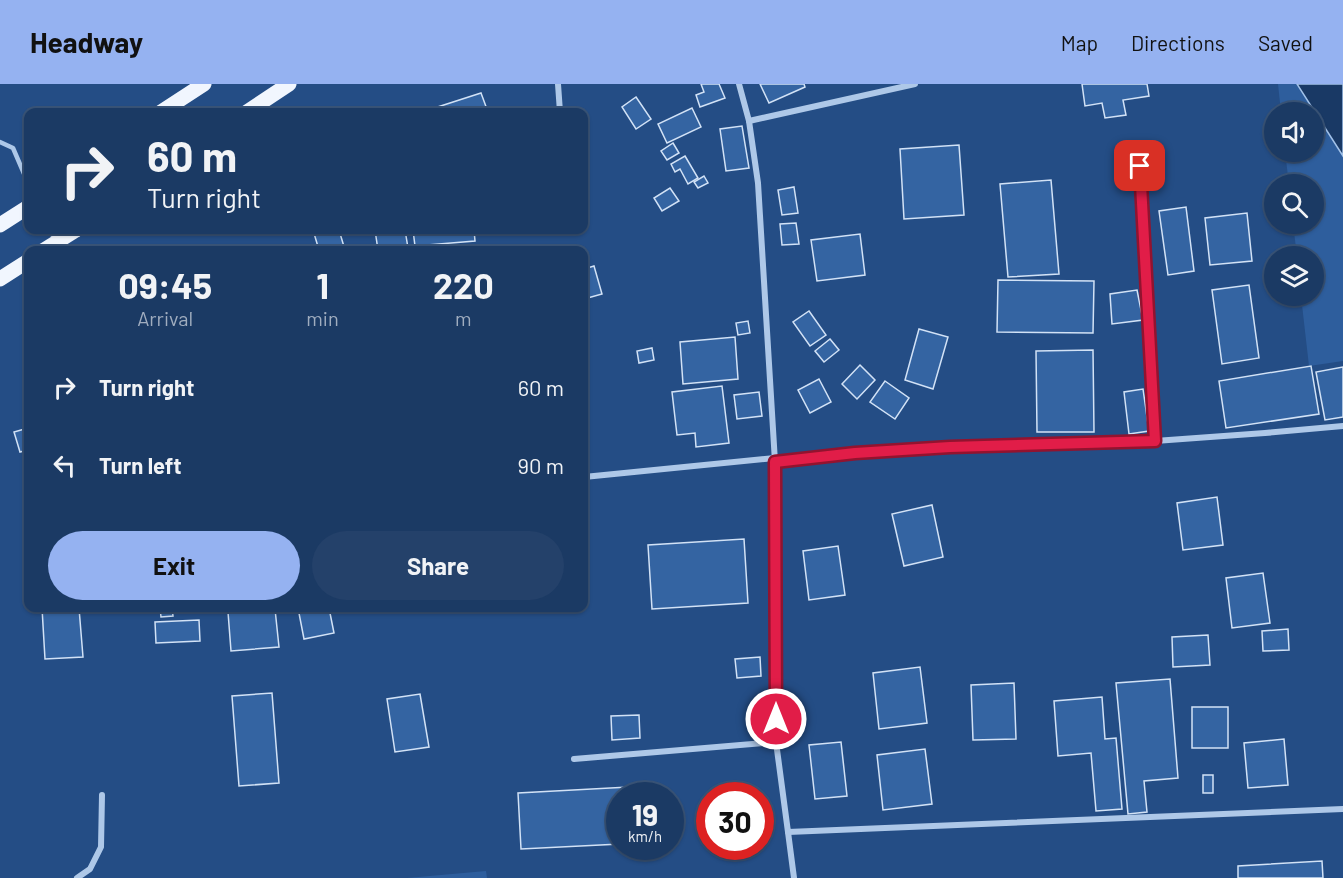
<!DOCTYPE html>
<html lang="en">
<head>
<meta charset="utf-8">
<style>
	body { margin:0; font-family:Barlow,sans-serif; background:#24416a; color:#f1f3f6; height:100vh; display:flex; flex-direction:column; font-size:22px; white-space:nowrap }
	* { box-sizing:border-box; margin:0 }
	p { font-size:20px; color:#a0adbf }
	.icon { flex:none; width:33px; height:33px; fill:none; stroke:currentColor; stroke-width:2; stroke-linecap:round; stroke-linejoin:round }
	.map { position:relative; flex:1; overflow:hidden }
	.details { position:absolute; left:24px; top:162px; width:564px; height:366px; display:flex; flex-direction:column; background:#1b3a64; border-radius:12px; box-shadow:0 2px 4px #0004,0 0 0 2px #395478 }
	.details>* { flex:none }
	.hud { position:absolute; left:24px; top:24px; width:564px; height:126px; border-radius:12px; box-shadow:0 2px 4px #0004,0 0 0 2px #395478; background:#1b3a64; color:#f1f3f6; overflow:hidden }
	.controls { position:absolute; left:1264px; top:18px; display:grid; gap:12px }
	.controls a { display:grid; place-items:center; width:60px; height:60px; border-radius:50%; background:#1b3a64; box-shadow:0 2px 4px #0004,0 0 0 2px #395478; font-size:30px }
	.speed { position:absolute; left:606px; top:698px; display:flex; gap:12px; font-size:30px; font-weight:700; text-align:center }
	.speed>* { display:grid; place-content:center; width:78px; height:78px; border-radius:50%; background:#1b3a64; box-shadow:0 2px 4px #0004,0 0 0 2px #395478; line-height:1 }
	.speed small { font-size:15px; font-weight:400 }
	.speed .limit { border:9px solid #d22; background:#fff; color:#111 }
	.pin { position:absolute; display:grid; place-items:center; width:51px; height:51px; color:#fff; margin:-26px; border-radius:12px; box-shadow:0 3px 9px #0006 }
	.me { position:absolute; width:66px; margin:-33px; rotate:0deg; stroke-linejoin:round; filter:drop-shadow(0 0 4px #0008) }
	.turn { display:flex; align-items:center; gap:21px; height:126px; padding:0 24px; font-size:27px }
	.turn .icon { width:78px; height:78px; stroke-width:2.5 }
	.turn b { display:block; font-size:42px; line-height:51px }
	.eta { display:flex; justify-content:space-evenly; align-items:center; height:102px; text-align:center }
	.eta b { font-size:36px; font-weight:700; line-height:42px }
	.action { display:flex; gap:12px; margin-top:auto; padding:12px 24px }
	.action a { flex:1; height:69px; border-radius:36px; background:#95b2f1; color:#111; font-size:24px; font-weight:700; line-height:69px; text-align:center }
	.action a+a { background:#24416a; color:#f1f3f6 }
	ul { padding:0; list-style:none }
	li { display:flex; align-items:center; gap:18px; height:78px; padding:0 24px }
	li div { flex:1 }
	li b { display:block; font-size:22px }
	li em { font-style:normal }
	header { display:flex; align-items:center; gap:36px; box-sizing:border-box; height:84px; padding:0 30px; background:#95b2f1; color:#111 }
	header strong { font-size:28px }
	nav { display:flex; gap:33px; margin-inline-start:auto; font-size:21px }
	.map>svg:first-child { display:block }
</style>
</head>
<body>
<header>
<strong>Headway</strong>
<nav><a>Map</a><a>Directions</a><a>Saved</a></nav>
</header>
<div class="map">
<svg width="1343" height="794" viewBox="0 0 1343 794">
	<rect width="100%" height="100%" fill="#244d85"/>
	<!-- green -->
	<g fill="#2e5e9d">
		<polygon points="1278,0 1297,0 1343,72 1343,277 1309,282 1301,212 1314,212 1314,172 1297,172 1293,140 1314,140 1314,100 1289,100 1285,68 1314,68 1314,28 1281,28"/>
		<polygon points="486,787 487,794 407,794"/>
	</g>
	<!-- water -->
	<polygon fill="#193965" stroke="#a2c2e9" stroke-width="1.5" points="1297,0 1343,0 1343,72"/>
	<!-- building -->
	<g fill="#3464a2" stroke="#d2e2f6" stroke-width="1.5">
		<polygon points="701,0 719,0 725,14 700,23 696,11 704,8"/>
		<polygon points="760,0 804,0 805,3 769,19"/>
		<polygon points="1082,0 1147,0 1149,12 1123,16 1126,31 1105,34 1102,19 1085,22"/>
		<polygon points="481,9 488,28 422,28"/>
		<polygon points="636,13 651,35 636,45 622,23"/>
		<polygon points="692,24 701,43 667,59 658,40"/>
		<polygon points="742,42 749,84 726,87 720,45"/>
		<polygon points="673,59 679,69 667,76 661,67"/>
		<polygon points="959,61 964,131 904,135 900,65"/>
		<polygon points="685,72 698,94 688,100 680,85 675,88 671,80"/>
		<polygon points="704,92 708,99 698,104 694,98"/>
		<polygon points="1051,96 1059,190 1008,193 1000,100"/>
		<polygon points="794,103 798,129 782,131 778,106"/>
		<polygon points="670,104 679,117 662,127 654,114"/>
		<polygon points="1186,123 1194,187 1168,191 1159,127"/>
		<polygon points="1247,129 1252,177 1210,181 1205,134"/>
		<polygon points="796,139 799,160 782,161 780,140"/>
		<polygon points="313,146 339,146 345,166 319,166"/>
		<polygon points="375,146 405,146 408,164 390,166 378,166"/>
		<polygon points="413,146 474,146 475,157 415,162"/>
		<polygon points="860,150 865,191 817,197 811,156"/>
		<polygon points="594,182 602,210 584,215 584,185"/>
		<polygon points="998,196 1094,197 1093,249 997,248"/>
		<polygon points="1249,201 1259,274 1222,280 1212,206"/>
		<polygon points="1137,206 1143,236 1112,240 1110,210"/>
		<polygon points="809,227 826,251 810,262 793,238"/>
		<polygon points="748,237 750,249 738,251 736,239"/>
		<polygon points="919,245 948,253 933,305 905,296"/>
		<polygon points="735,253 738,295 683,300 680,258"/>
		<polygon points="830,255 839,266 824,278 815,267"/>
		<polygon points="652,264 654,276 639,279 637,267"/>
		<polygon points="1093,266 1094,348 1037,348 1036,267"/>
		<polygon points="860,281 875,296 857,315 842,300"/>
		<polygon points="1311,282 1319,330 1226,344 1219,297"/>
		<polygon points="1343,283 1343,333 1325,336 1316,288"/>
		<polygon points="819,295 831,318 810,329 798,306"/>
		<polygon points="885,297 909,314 895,335 870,318"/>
		<polygon points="722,302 729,359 696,363 695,349 677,351 672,308"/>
		<polygon points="1143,305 1149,347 1129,350 1124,308"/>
		<polygon points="759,308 762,332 737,335 734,311"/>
		<polygon points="28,344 28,366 20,368 14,348"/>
		<polygon points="1217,413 1223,461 1183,466 1177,419"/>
		<polygon points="932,421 943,473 904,482 892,430"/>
		<polygon points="744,455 748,519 652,525 648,461"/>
		<polygon points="838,462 845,511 809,516 803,467"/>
		<polygon points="1263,489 1270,539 1232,544 1226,494"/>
		<polygon points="42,524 79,524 83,573 45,575"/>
		<polygon points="160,524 172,524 173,532 161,533"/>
		<polygon points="298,524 329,524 334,549 304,555"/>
		<polygon points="275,525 279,563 231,567 228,528"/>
		<polygon points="199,536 200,557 156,559 155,538"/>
		<polygon points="1288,545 1289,566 1263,567 1262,547"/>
		<polygon points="1208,551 1210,581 1173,583 1172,553"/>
		<polygon points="760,573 761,592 737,594 735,575"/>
		<polygon points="920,583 927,639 879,645 873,589"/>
		<polygon points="1170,595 1178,694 1144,697 1147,728 1128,730 1116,599"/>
		<polygon points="1014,599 1016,655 973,656 971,601"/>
		<polygon points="272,609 279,699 239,702 232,612"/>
		<polygon points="420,610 429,663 395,668 387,615"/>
		<polygon points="1102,613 1105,655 1116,654 1122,725 1096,727 1091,669 1058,672 1054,617"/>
		<rect x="1192" y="623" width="36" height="41"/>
		<polygon points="639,631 640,654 612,656 611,632"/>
		<polygon points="1284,655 1288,701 1248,704 1244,659"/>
		<polygon points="841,658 847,712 815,715 809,661"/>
		<polygon points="925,665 932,720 883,726 877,671"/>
		<rect x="1203" y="691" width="10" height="18"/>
		<polygon points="647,702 648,711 620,711 620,760 521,765 518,709"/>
		<polygon points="1322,777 1323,794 1238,794 1238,782"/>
	</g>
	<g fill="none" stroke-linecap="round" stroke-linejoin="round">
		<!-- lane -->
		<g stroke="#aec8e8" stroke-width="4.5">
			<polyline points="0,58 13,64 28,99"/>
			<polyline points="50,146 55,156"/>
		</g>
		<!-- street -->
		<g stroke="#aec8e8" stroke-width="6">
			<polyline points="558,0 560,28"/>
			<polyline points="739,0 749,37 758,99 775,378 776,658 788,748 1343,725"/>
			<polyline points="749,37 915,0"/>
			<polyline points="1139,59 1155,357"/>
			<polyline points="775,378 855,369 950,363 1155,357 1265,349 1343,342"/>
			<polyline points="584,393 775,374"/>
			<polyline points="574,675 776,658"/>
			<polyline points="788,748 794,794"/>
			<polyline points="77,794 90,785 101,763 102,711"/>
		</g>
		<!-- primary -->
		<g stroke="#f1f6fe" stroke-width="15">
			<polyline points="161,28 204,0"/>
			<polyline points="247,28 289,0"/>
			<polyline points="0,141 28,123"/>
			<polyline points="44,166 76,146"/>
			<polyline points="0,195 28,177"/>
		</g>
	</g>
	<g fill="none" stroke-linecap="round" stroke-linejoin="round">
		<defs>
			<polyline id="route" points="776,635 775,378 855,369 950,363 1155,357 1140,82"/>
		</defs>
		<!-- route casing -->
		<use href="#route" stroke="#92132f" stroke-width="15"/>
		<!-- route -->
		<use href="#route" stroke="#e11d48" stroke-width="10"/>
	</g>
</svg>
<div class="controls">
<a><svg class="icon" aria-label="sound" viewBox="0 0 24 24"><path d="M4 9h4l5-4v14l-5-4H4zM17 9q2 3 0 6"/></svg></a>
<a><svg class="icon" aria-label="search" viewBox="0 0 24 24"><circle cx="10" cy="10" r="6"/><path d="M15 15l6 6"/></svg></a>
<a><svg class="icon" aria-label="layers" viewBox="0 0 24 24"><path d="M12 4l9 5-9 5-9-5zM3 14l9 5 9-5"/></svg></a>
</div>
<div class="speed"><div>19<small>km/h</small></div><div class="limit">30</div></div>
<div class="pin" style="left:1140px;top:82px;background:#d93025"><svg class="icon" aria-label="arrive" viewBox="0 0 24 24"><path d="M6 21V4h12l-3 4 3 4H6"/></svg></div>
<svg class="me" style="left:776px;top:635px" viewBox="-20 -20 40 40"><circle r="17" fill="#e11d48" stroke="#fff" stroke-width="3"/><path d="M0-11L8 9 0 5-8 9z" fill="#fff"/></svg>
<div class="hud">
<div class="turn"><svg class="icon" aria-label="right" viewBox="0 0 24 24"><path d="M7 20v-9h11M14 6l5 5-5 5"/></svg><div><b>60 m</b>Turn right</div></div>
</div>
<section class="details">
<div class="eta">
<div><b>09:45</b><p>Arrival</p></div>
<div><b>1</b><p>min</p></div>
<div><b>220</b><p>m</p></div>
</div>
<ul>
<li><svg class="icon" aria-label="right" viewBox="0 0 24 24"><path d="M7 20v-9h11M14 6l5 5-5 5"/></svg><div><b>Turn right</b></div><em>60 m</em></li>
<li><svg class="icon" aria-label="left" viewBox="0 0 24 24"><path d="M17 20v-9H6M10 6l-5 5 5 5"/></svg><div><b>Turn left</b></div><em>90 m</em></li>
</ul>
<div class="action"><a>Exit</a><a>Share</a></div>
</section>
</div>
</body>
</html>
